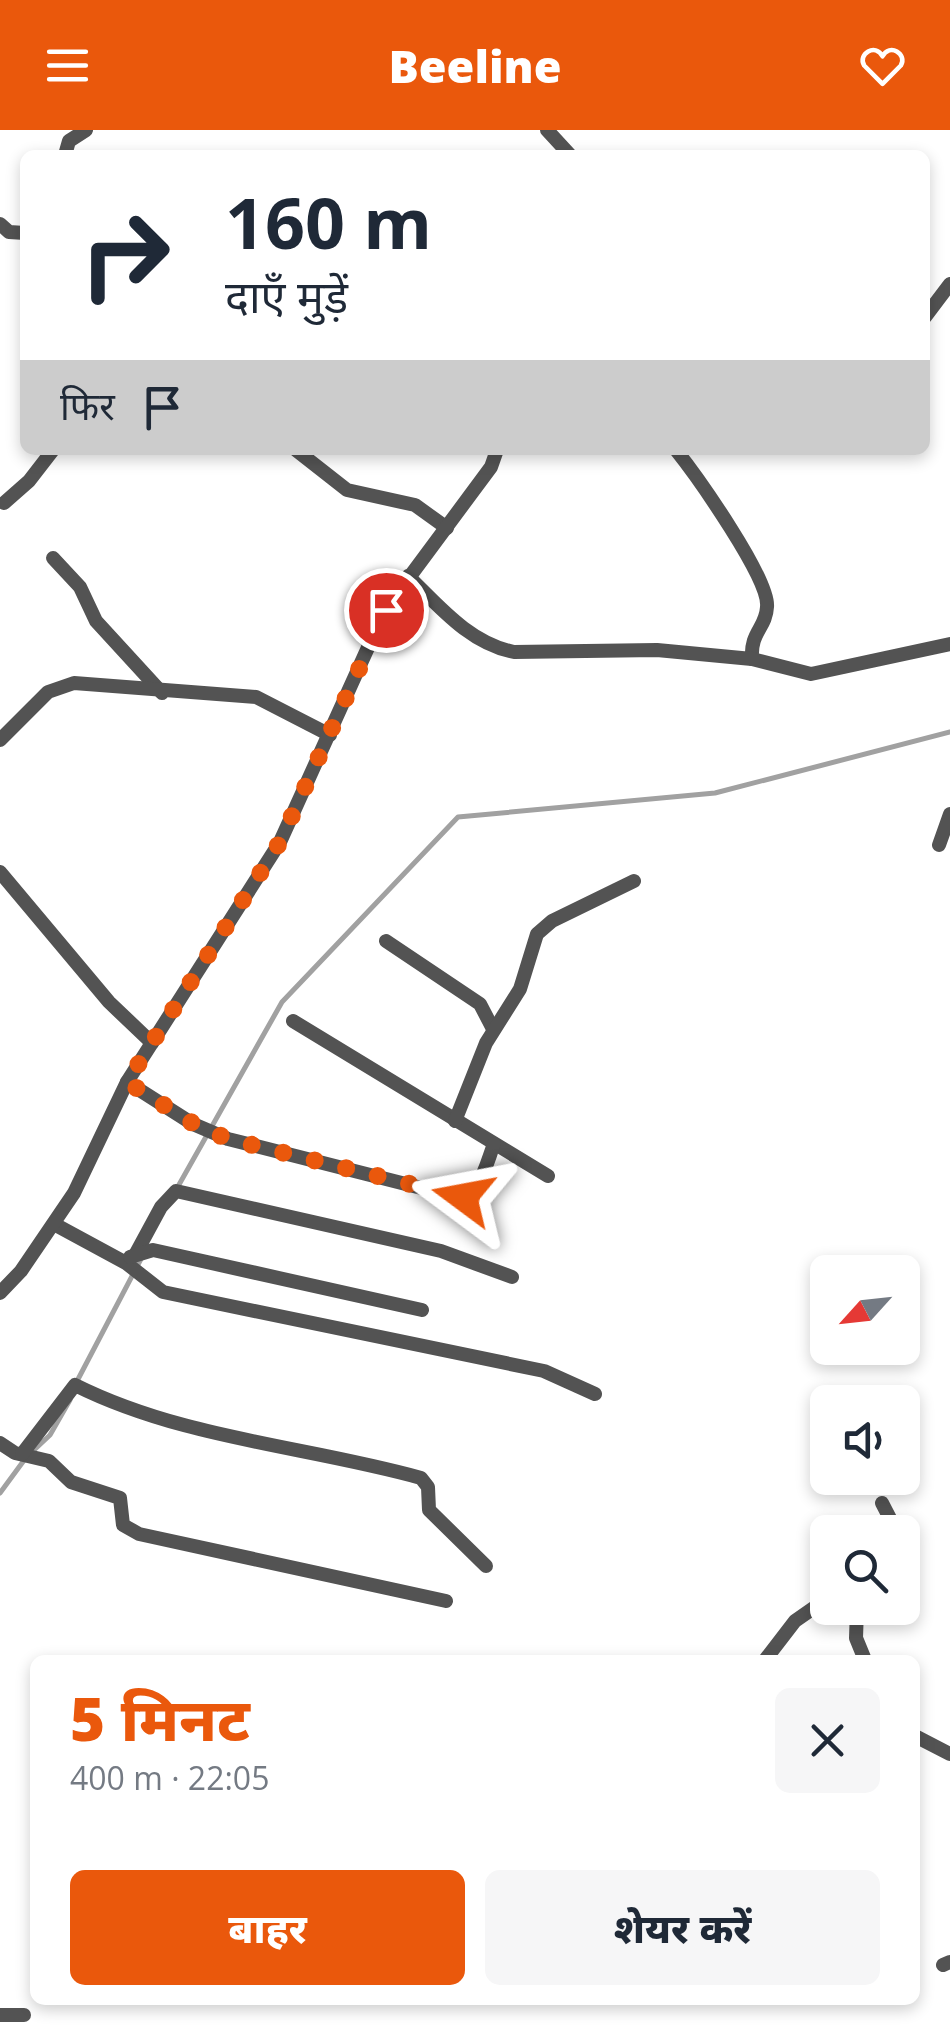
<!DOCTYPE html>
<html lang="hi">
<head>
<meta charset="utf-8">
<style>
	body { margin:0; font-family:"Open Sans","Noto Sans Devanagari",sans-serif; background:#f6f6f7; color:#1f2937; height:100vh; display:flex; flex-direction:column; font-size:38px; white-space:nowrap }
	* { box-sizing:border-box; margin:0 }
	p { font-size:32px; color:#747a83 }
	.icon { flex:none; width:55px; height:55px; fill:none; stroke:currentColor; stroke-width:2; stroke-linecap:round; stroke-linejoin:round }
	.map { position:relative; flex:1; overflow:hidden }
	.panel { position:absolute; left:30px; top:1525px; width:890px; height:350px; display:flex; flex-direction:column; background:#fff; border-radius:15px; box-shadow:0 5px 15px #0003 }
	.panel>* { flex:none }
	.banner { position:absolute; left:20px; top:20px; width:910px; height:305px; border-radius:15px; box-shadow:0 5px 15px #0003; background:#fff; color:#1f2937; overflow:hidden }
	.needle { width:65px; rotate:243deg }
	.controls { position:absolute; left:810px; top:1125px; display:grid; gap:20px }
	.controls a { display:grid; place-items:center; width:110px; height:110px; border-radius:15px; background:#fff; box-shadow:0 5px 15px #0003; font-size:50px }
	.pin { position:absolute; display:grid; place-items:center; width:85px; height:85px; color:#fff; margin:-42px; border:5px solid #fff; border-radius:50%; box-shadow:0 2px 10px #0007 }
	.me { position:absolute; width:110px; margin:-55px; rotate:283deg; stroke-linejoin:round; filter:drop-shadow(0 0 8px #0008) }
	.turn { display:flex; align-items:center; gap:35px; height:210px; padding:0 40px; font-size:45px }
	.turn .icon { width:130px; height:130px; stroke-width:2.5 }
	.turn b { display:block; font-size:70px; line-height:85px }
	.then { display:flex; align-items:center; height:95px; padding:0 40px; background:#0003; gap:20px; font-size:38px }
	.round { display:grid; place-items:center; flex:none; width:105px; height:105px; border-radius:15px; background:#f6f6f7 }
	.summary { display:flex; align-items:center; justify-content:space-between; height:170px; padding:0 40px }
	h1 { font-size:60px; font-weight:800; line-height:75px; color:#ea580c }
	.button { display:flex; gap:20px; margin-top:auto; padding:20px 40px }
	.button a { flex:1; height:115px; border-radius:15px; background:#ea580c; color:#fff; font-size:40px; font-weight:800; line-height:115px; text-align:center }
	.button a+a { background:#f6f6f7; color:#1f2937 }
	header { display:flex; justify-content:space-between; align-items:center; height:130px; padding:0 40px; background:#ea580c; color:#fff; font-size:45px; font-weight:800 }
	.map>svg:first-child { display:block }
</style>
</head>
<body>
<header><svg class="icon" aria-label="menu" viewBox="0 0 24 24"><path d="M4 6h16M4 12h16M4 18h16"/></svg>Beeline<svg class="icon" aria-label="heart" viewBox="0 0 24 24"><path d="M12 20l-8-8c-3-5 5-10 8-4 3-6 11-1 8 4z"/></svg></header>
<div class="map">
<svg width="950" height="1906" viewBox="0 0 950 1906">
	<rect width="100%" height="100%" fill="#fff"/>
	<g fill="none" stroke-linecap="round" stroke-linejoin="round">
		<!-- stream -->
		<g stroke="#a1a1a1" stroke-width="5">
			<polyline points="176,1060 282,872 458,687 715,663 950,602"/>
			<polyline points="75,1255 142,1127"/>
			<polyline points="33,1321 50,1305 70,1270"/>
			<polyline points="0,1363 25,1329"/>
		</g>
		<!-- minor -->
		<g stroke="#535353" stroke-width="14">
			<polyline points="547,0 570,25"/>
			<polyline points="65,25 69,11 86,0"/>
			<polyline points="0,94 9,102 25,103"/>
			<polyline points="925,187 950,154"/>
			<polyline points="296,320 347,360 415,375 447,398"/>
			<path d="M676,320C696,345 770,449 767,477C766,498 750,502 752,529"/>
			<polyline points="4,373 29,351 53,320"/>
			<polyline points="53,428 80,457 96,491 162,563"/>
			<path d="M408,446C439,476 469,513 514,522L657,520L752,529L811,544L950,514"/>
			<polyline points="0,610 48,562 74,553 256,567 330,605"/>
			<polyline points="939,715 950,684"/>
			<polyline points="0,742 109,872 152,913"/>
			<polyline points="386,811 480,874 493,899"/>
			<polyline points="293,891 548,1046"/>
			<path d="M127,952L193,994L228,1009L453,1066C480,1070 486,1034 494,1014"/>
			<polyline points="455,991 486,913 520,859 537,804 552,791 634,751"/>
			<polyline points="54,1094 126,1133 163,1162 544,1241 595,1264"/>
			<polyline points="135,1125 161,1077 176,1061 441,1121 512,1147"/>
			<polyline points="130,1127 153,1120 422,1180"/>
			<polyline points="0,1163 21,1141 74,1063 127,952 280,712 385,480 491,337 497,320"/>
			<polyline points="0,1313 15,1323 49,1331 71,1352 120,1368 123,1395 139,1404 446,1471"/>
			<path d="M22,1324L75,1255C183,1309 306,1316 421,1348L428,1357L429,1380L486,1436"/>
			<polyline points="882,1373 897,1402"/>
			<polyline points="857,1478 856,1508 865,1530"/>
			<polyline points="765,1530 795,1491 828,1468"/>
			<polyline points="915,1606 950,1624"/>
			<polyline points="943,1835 950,1832"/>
			<polyline points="0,1885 24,1885"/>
		</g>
	</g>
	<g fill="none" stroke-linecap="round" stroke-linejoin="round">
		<!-- route -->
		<polyline stroke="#ea580c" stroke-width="18" stroke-dasharray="0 32.4" points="386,480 280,712 127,952 194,994 228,1009 463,1067"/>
	</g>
</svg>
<div class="controls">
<a><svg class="needle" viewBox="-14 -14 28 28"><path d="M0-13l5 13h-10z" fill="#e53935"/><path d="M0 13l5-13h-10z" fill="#747a83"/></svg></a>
<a><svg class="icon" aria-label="sound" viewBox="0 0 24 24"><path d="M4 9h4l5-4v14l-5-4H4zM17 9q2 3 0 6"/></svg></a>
<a><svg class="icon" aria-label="search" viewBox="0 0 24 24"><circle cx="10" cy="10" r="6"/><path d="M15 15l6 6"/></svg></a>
</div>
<div class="pin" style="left:386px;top:480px;background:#d93025"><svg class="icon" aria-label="arrive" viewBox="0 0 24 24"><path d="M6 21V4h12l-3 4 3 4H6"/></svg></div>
<svg class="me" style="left:463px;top:1067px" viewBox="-20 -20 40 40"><path d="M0-17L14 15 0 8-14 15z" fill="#ea580c" stroke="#fff" stroke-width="4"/></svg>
<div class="banner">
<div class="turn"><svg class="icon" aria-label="right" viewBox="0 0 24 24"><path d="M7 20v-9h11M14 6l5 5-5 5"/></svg><div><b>160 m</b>दाएँ मुड़ें</div></div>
<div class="then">फिर<svg class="icon" aria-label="arrive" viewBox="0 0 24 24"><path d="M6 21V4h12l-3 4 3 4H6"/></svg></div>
</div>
<section class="panel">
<div class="summary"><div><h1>5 मिनट</h1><p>400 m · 22:05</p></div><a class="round"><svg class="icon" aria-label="close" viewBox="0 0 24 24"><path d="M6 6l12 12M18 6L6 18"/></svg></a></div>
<div class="button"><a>बाहर</a><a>शेयर करें</a></div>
</section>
</div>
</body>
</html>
